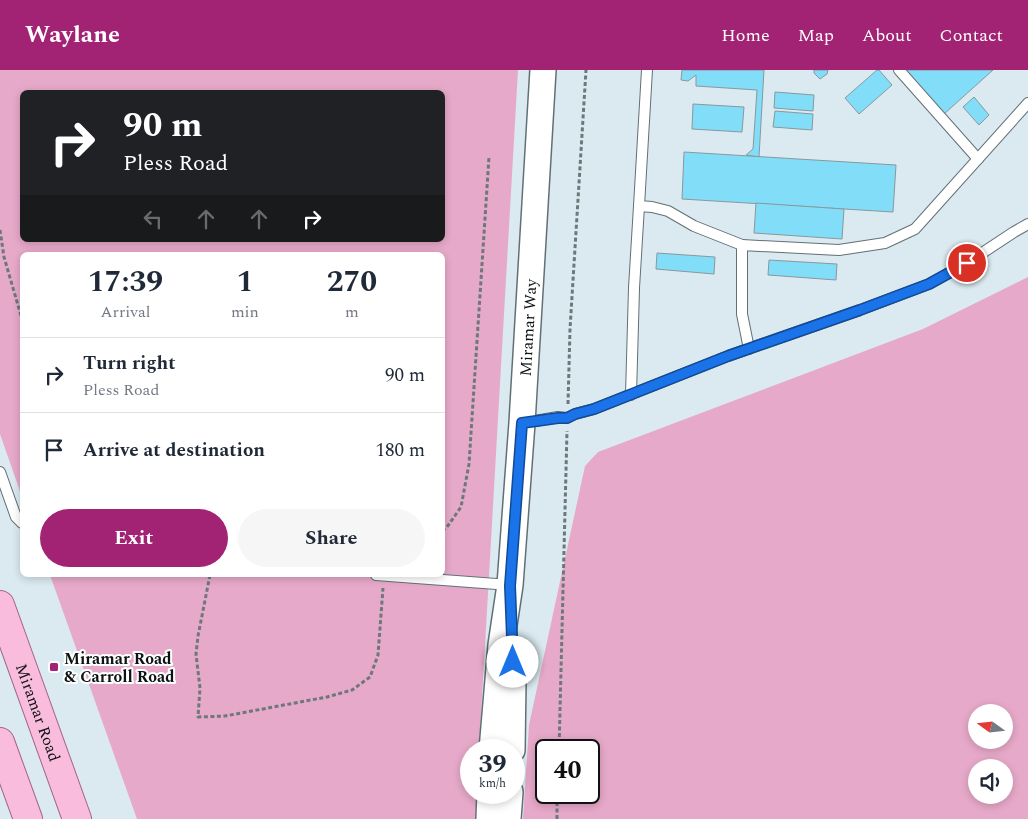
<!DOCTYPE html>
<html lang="en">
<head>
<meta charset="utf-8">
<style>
	body { margin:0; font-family:Spectral,serif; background:#f6f6f7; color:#1f2937; height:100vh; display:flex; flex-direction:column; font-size:19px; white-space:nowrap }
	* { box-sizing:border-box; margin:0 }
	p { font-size:16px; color:#747a83 }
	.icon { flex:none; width:28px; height:28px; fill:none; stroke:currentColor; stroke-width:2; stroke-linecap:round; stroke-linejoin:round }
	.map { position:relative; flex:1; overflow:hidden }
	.drawer { position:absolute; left:20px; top:182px; width:425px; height:325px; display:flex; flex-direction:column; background:#fff; border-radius:8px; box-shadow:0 2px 8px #0003 }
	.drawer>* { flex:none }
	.top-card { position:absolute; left:20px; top:20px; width:425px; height:152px; border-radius:8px; box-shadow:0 2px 8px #0003; background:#202124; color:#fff; overflow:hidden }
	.needle { width:32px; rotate:285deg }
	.tools { position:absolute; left:968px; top:634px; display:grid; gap:10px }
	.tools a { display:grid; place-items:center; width:45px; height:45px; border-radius:50%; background:#fff; box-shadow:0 2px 8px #0003; font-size:25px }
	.speed { position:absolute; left:460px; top:669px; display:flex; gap:10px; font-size:25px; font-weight:700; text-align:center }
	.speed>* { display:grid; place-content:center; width:65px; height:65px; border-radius:50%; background:#fff; box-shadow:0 2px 8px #0003; line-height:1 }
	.speed small { font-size:12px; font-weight:400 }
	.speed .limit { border:2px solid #111; border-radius:8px; background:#fff; color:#111 }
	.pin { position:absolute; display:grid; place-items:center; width:42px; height:42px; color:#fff; margin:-21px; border:2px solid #fff; border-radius:50%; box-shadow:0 1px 5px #0007 }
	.me { position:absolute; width:55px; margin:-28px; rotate:0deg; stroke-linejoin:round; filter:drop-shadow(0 0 4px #0008) }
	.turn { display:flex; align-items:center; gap:18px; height:105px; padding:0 20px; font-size:22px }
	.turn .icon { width:65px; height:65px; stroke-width:2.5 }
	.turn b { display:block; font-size:35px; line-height:42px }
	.lanes { display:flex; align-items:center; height:48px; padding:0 20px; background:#0003; justify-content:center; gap:25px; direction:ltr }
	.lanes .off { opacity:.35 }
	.eta { display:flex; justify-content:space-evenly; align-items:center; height:85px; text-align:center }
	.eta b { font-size:30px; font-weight:700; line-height:35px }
	.action { display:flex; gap:10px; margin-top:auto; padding:10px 20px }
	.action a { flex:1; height:58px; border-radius:30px; background:#a22274; color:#fff; font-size:20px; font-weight:700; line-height:58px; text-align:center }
	.action a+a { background:#f6f6f7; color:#1f2937 }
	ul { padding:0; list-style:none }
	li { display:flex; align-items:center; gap:15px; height:75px; padding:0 20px; border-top:1px solid #e0e1e3 }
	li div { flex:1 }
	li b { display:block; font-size:19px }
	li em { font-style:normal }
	header { display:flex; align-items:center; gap:30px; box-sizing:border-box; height:70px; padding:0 25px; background:#a22274; color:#fff }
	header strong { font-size:24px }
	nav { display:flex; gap:28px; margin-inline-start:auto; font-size:18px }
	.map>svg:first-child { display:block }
</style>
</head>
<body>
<header>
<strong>Waylane</strong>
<nav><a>Home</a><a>Map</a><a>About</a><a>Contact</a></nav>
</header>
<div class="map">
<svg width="1028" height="749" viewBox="0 0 1028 749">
	<rect width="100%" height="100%" fill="#daeaf0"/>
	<!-- green -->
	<g fill="#e7a9c9" fill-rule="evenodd">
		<path d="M0,0H518L479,680H471V722L477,723L475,749H137L50,505H442V185H22V427L0,364ZM22,22H442V170H22Z"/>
		<path d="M1028,207V749H523L529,655L585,396L598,382L923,259ZM976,642H1004V670H976ZM546,680H589V722H546ZM976,698H1004V725H976Z"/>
	</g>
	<!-- building -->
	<g fill="#82ddf8" stroke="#89989d">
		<polygon points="682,0 764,0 759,87 746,85 753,79 757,20 696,16 696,5 688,11 681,10"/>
		<polygon points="814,0 828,0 827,4 820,9 814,3"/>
		<polygon points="877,0 879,0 892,15 859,44 845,28"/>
		<polygon points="906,0 993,0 944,44"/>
		<polygon points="775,22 814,25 813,41 774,38"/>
		<polygon points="974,27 989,45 979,55 963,37"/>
		<polygon points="693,34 744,37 742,62 692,59"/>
		<polygon points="775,41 813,44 812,60 773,57"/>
		<polygon points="684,82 896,95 893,142 682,129"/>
		<polygon points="756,133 844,139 842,169 754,163"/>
		<polygon points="657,183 715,187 714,204 656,199"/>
		<polygon points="769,190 837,194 836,210 768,205"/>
	</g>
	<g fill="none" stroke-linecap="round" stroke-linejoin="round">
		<defs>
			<g id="service">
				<polyline points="647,0 639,136 652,137 668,141 694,156 742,175"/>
				<polyline points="899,0 978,89"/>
				<polyline points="749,279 742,244 742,175 839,180 885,173 915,159 1028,33"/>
				<polyline points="631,325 634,218 639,136"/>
				<polyline points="523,353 558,347 567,348 575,344 594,339 728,286 860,240 929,214 967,193 1014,162 1028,154"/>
				<polyline points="0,402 16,447 22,453"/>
				<polyline points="376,505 510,515"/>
			</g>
			<g id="tertiary">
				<path id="s1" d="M492,680L501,575L510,515L522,353L543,0"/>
				<polyline points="512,680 513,610"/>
				<polyline points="489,749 490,722"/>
				<polyline points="508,749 510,722"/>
			</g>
			<g id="primary">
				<path id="s2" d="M0,535L77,749"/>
				<polyline points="0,672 28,749"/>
			</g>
		</defs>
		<!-- service casing -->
		<use href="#service" stroke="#627075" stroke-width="12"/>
		<!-- tertiary casing -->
		<use href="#tertiary" stroke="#627075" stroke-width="28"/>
		<!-- primary casing -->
		<use href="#primary" stroke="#a46488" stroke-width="30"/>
		<!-- path -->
		<g stroke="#6d787b" stroke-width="3" stroke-dasharray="4 2.5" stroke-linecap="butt">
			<polyline points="0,160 4,187 22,249"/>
			<polyline points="568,334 570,259 586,0"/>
			<polyline points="442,461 447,457 461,437 469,394 489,87"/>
			<polyline points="210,505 198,566 196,584 200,618 198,647 225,646 327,627 352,620 370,607 378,585 383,518"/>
			<polyline points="559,680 567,361"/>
			<polyline points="557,749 557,722"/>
		</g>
		<!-- service -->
		<use href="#service" stroke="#fff" stroke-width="10"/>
		<!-- tertiary -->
		<use href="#tertiary" stroke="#fff" stroke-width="25"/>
		<!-- primary -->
		<use href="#primary" stroke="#f9bcdd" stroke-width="28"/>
	</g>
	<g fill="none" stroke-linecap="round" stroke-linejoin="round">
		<defs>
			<polyline id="route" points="513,592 510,516 522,353 558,348 567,348 575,344 594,339 728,286 860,240 929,214 967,193"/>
		</defs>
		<!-- route casing -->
		<use href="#route" stroke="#114b97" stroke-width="12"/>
		<!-- route -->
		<use href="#route" stroke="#1a73e8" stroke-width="9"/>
	</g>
	<!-- markers -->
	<rect fill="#a22274" stroke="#fff" stroke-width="2" x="49" y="592" width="10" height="10" rx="2.5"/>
	<g text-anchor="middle" stroke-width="4" stroke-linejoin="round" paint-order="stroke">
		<!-- street labels -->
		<g font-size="16" fill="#0d1314" stroke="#fff">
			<text dy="6" stroke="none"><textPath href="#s1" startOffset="424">Miramar Way</textPath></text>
			<text dy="6" stroke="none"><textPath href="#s2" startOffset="114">Miramar Road</textPath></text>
		</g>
		<!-- poi labels -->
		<g font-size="16" font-weight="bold" fill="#0d1314" stroke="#fff" text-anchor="start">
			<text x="64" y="594">Miramar Road<tspan x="64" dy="18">&amp; Carroll Road</tspan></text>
		</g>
	</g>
</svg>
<div class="tools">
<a><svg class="needle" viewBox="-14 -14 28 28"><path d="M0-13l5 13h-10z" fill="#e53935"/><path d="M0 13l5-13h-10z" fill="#747a83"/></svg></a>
<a><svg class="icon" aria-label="sound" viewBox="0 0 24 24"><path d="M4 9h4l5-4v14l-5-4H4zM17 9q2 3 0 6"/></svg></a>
</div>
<div class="speed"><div>39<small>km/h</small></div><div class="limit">40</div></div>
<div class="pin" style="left:967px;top:193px;background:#d93025"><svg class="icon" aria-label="arrive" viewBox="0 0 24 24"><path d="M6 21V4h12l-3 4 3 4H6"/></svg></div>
<svg class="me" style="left:513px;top:592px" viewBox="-20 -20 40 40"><circle r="19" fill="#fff"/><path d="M0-13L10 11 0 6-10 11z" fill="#1a73e8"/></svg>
<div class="top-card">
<div class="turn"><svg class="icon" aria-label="right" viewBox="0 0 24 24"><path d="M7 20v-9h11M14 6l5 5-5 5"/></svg><div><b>90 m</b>Pless Road</div></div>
<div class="lanes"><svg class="icon off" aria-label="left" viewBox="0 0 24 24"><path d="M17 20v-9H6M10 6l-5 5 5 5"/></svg><svg class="icon off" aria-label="ahead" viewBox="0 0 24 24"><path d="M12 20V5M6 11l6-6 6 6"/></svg><svg class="icon off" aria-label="ahead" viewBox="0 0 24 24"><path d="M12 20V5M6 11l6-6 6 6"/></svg><svg class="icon" aria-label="right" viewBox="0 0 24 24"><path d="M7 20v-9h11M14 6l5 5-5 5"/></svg></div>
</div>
<section class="drawer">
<div class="eta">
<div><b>17:39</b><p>Arrival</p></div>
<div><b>1</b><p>min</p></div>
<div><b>270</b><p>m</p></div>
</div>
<ul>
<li><svg class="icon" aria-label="right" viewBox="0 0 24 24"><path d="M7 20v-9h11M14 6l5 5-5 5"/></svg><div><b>Turn right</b><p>Pless Road</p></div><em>90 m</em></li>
<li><svg class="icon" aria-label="arrive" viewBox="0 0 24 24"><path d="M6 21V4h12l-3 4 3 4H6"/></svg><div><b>Arrive at destination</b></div><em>180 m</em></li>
</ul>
<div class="action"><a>Exit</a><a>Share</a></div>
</section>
</div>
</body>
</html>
